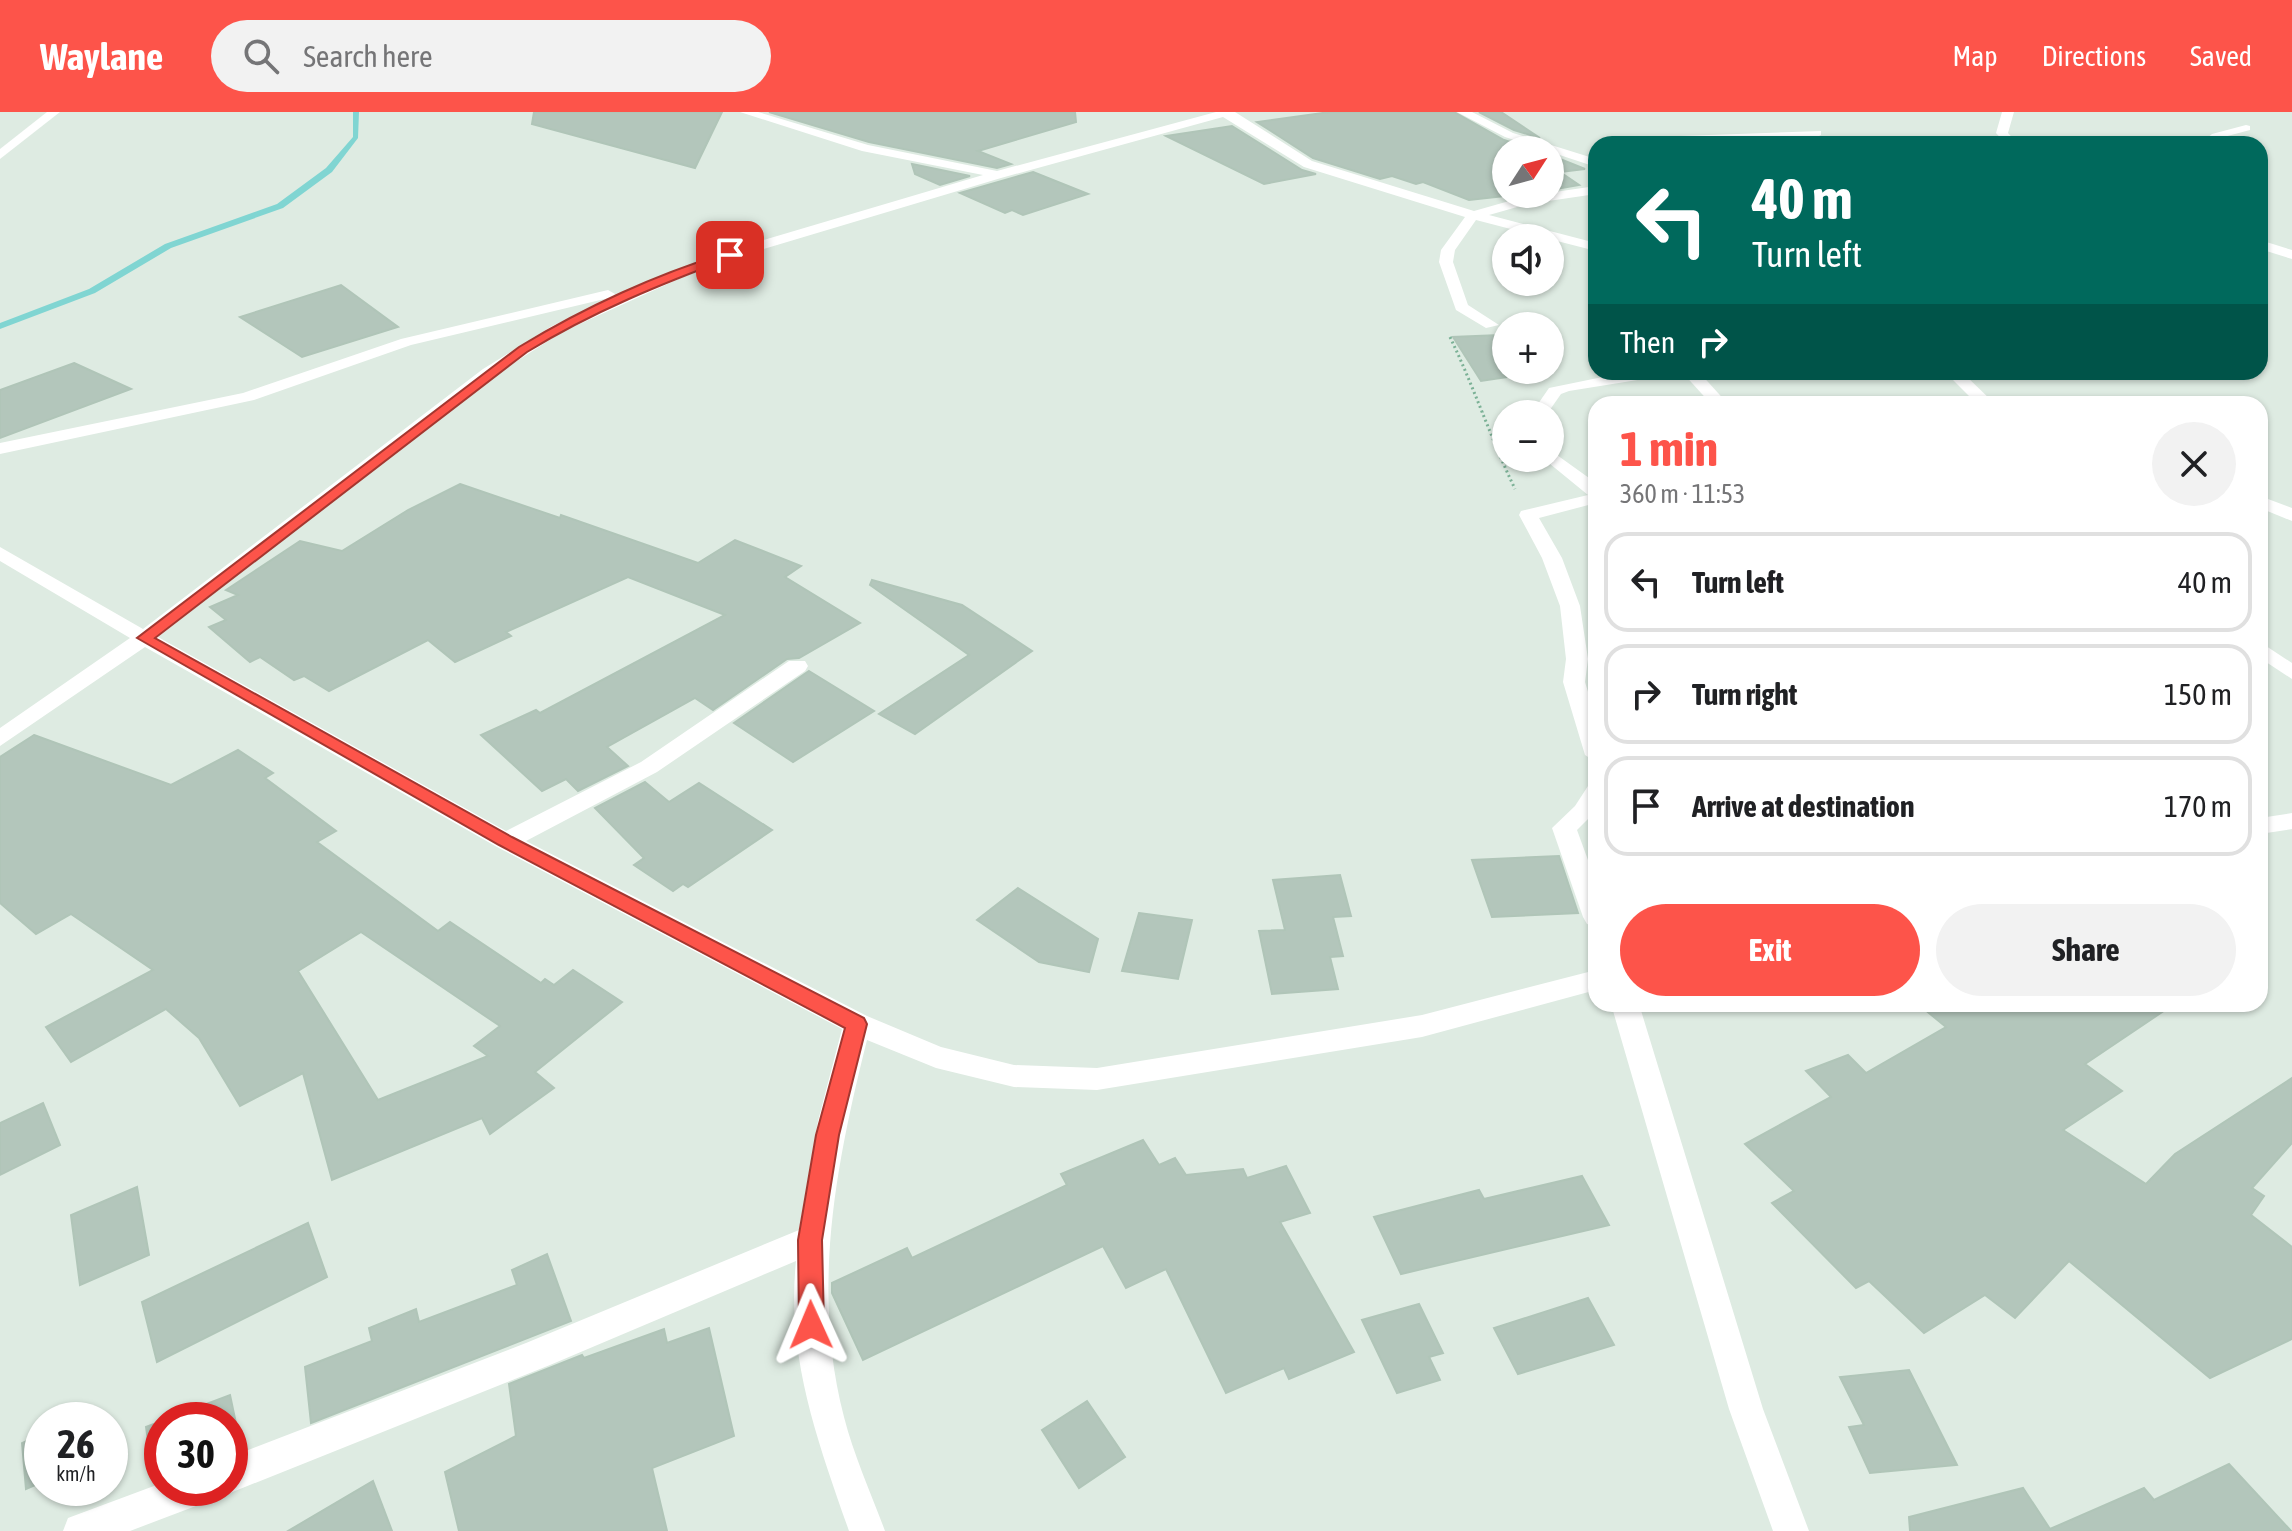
<!DOCTYPE html>
<html lang="en">
<head>
<meta charset="utf-8">
<style>
	body { margin:0; font-family:"Asap Condensed",sans-serif; background:#f2f2f2; color:#202124; height:100vh; display:flex; flex-direction:column; font-size:30px; white-space:nowrap }
	* { box-sizing:border-box; margin:0 }
	p { font-size:26px; color:#757577 }
	.icon { flex:none; width:44px; height:44px; fill:none; stroke:currentColor; stroke-width:2; stroke-linecap:round; stroke-linejoin:round }
	.map { position:relative; flex:1; overflow:hidden }
	.panel { position:absolute; left:1588px; top:284px; width:680px; height:616px; display:flex; flex-direction:column; background:#fff; border-radius:24px; box-shadow:0 2px 6px #0004 }
	.panel>* { flex:none }
	.top-card { position:absolute; left:1588px; top:24px; width:680px; height:244px; border-radius:24px; box-shadow:0 2px 6px #0004; background:#00695c; color:#fff; overflow:hidden }
	.needle { width:52px; rotate:54deg }
	.controls { position:absolute; left:1492px; top:24px; display:grid; gap:16px }
	.controls a { display:grid; place-items:center; width:72px; height:72px; border-radius:50%; background:#fff; box-shadow:0 2px 6px #0004; font-size:40px }
	.speed { position:absolute; left:24px; top:1290px; display:flex; gap:16px; font-size:40px; font-weight:700; text-align:center }
	.speed>* { display:grid; place-content:center; width:104px; height:104px; border-radius:50%; background:#fff; box-shadow:0 2px 6px #0004; line-height:1 }
	.speed small { font-size:20px; font-weight:400 }
	.speed .limit { border:12px solid #d22; background:#fff; color:#111 }
	.pin { position:absolute; display:grid; place-items:center; width:68px; height:68px; color:#fff; margin:-34px; border-radius:16px; box-shadow:0 4px 12px #0006 }
	.me { position:absolute; width:88px; margin:-44px; rotate:359deg; stroke-linejoin:round; filter:drop-shadow(0 0 6px #0008) }
	.turn { display:flex; align-items:center; gap:28px; height:168px; padding:0 32px; font-size:36px }
	.turn .icon { width:104px; height:104px; stroke-width:2.5 }
	.turn b { display:block; font-size:56px; line-height:68px }
	.then { display:flex; align-items:center; height:76px; padding:0 32px; background:#0003; gap:16px; font-size:30px }
	.round { display:grid; place-items:center; flex:none; width:84px; height:84px; border-radius:42px; background:#f2f2f2 }
	.head { display:flex; align-items:center; justify-content:space-between; height:136px; padding:0 32px }
	h1 { font-size:48px; font-weight:700; line-height:60px; color:#fd544a }
	.cta { display:flex; gap:16px; margin-top:auto; padding:16px 32px }
	.cta a { flex:1; height:92px; border-radius:48px; background:#fd544a; color:#fff; font-size:32px; font-weight:700; line-height:92px; text-align:center }
	.cta a+a { background:#f2f2f2; color:#202124 }
	ul { padding:0; list-style:none }
	li { display:flex; align-items:center; gap:24px; height:100px; margin:0 16px 12px; padding:0 16px; border:4px solid #e0e0e0; border-radius:24px }
	li div { flex:1 }
	li b { display:block; font-size:30px }
	li em { font-style:normal }
	header { display:flex; align-items:center; gap:48px; box-sizing:border-box; height:112px; padding:0 40px; background:#fd544a; color:#fff }
	header strong { font-size:38px }
	nav { display:flex; gap:44px; margin-inline-start:auto; font-size:28px }
	.search { width:560px; height:72px; background:#f2f2f2; display:flex; align-items:center; gap:20px; box-sizing:border-box; padding:0 28px; border-radius:44px; color:#757577; font-size:30px }
	.map>svg:first-child { display:block }
</style>
</head>
<body>
<header>
<strong>Waylane</strong>
<div class="search"><svg class="icon" aria-label="search" viewBox="0 0 24 24"><circle cx="10" cy="10" r="6"/><path d="M15 15l6 6"/></svg>Search here</div>
<nav><a>Map</a><a>Directions</a><a>Saved</a></nav>
</header>
<div class="map">
<svg width="2292" height="1419" viewBox="0 0 2292 1419">
	<rect width="100%" height="100%" fill="#deebe2"/>
	<g fill="none" stroke-linecap="round" stroke-linejoin="round">
		<!-- stream -->
		<polygon fill="#80d5d2" fill-rule="evenodd" points="353,0 359,0 358,26 332,60 283,96 171,136 95,181 0,217 0,211 89,177 165,132 277,92 326,56 353,25"/>
	</g>
	<!-- building -->
	<g fill="#b3c6bb" stroke="#b0c5b8" stroke-width="2" fill-rule="evenodd">
		<polygon points="534,0 722,0 695,56 532,12"/>
		<polygon points="769,0 1075,0 1076,10 978,39 1011,52 997,56 869,30"/>
		<polygon points="1330,0 1454,0 1504,28 1535,38 1506,38 1506,82 1523,82 1469,88 1423,70 1416,72 1392,64 1380,67 1313,46 1257,10"/>
		<polygon points="1479,0 1501,0 1540,26 1514,18"/>
		<polygon points="1232,14 1302,58 1316,62 1264,72 1166,24"/>
		<polygon points="1550,43 1585,57 1560,60 1579,73 1550,78"/>
		<polygon points="912,52 970,64 940,73 915,62"/>
		<polygon points="1033,60 1088,82 1023,103 1012,98 1005,101 960,81"/>
		<polygon points="341,173 398,215 302,245 240,205"/>
		<polygon points="1500,223 1506,229 1506,258 1542,260 1481,269 1453,225"/>
		<polygon points="74,251 131,277 0,326 0,278"/>
		<polygon points="460,372 560,406 561,403 698,451 735,428 801,454 785,465 860,511 799,546 787,547 713,598 695,586 607,635 628,654 578,679 566,667 542,679 481,623 536,598 540,601 725,503 628,465 506,520 511,524 455,550 428,528 329,579 304,564 294,568 260,545 250,550 209,515 226,508 210,495 238,483 226,478 300,429 342,439 408,398"/>
		<polygon points="872,468 962,493 1032,539 915,622 879,602 969,543 870,473"/>
		<polygon points="809,559 874,599 793,650 734,611"/>
		<path d="M34,623L171,673L238,638L273,661L265,666L336,719L317,730L438,819L450,810L541,871L545,867L554,873L573,858L622,890L535,960L554,976L490,1022L482,1006L332,1068L303,961L240,994L199,926L166,897L71,950L46,915L153,858L71,802L36,822L0,791V645ZM361,820L500,914L474,934L488,944L378,988L298,859Z"/>
		<polygon points="645,670 669,690 699,671 772,718 688,775 683,772 673,779 634,753 644,746 595,696"/>
		<polygon points="1559,744 1578,801 1492,805 1472,748"/>
		<polygon points="1340,763 1351,804 1333,805 1343,844 1330,845 1338,877 1272,882 1259,819 1285,818 1273,768"/>
		<polygon points="1018,776 1098,827 1089,860 1039,850 977,808"/>
		<polygon points="1139,801 1192,808 1178,867 1122,859"/>
		<polygon points="1918,892 2174,892 2085,952 2122,979 2063,1018 2146,1072 2175,1042 2292,966 2292,1031 2252,1076 2264,1084 2251,1103 2292,1135 2292,1227 2210,1266 2069,1149 2015,1206 1985,1183 1924,1221 1869,1169 1856,1176 1772,1091 1794,1079 1745,1032 1831,985 1806,959 1848,943 1866,961 1946,915"/>
		<polygon points="43,991 60,1033 0,1063 0,1011"/>
		<polygon points="1143,1028 1159,1053 1175,1046 1186,1063 1243,1057 1247,1066 1286,1054 1310,1101 1280,1110 1354,1240 1289,1267 1284,1256 1226,1281 1166,1157 1126,1176 1103,1134 863,1248 832,1181 832,1171 907,1136 912,1146 1067,1073 1061,1062"/>
		<polygon points="1582,1064 1609,1113 1401,1162 1374,1105 1479,1078 1484,1087"/>
		<polygon points="137,1075 149,1143 80,1173 71,1103"/>
		<polygon points="308,1111 327,1165 157,1250 142,1190"/>
		<polygon points="547,1142 571,1209 311,1311 305,1255 372,1229 369,1216 416,1197 419,1210 517,1173 512,1158"/>
		<polygon points="1588,1186 1614,1233 1518,1262 1494,1216"/>
		<polygon points="1419,1192 1443,1241 1429,1245 1440,1268 1397,1281 1362,1208"/>
		<polygon points="709,1216 734,1324 652,1356 667,1419 459,1419 445,1360 516,1324 509,1272 582,1243 584,1246 664,1217 667,1231"/>
		<polygon points="1909,1258 1957,1353 1870,1361 1849,1315 1864,1313 1840,1265"/>
		<polygon points="230,1283 238,1321 230,1325 230,1308 164,1308"/>
		<polygon points="1087,1289 1125,1345 1079,1376 1042,1318"/>
		<polygon points="162,1309 162,1359 153,1363 146,1315"/>
		<polygon points="42,1322 42,1370 26,1377 22,1331"/>
		<polygon points="2229,1352 2291,1419 1910,1419 1909,1405 2023,1376 2050,1417 2144,1376 2154,1388"/>
		<polygon points="373,1369 392,1419 288,1419"/>
	</g>
	<g fill="none" stroke-linecap="round" stroke-linejoin="round">
		<!-- path -->
		<path stroke="#7bb196" stroke-width="3" stroke-dasharray="2 3" stroke-linecap="butt" d="M1450,225C1474,275 1491,327 1515,377"/>
		<!-- minor -->
		<g fill="#fff" fill-rule="evenodd">
			<polygon points="47,0 60,0 0,47 0,37"/>
			<path d="M740,0H758L868,33L997,59L1216,0H1235L1312,49L1474,99L1527,84L1596,74V82L1528,92L1489,103L1596,131V139L1476,108L1455,138L1453,150L1468,193L1499,213L1486,216L1456,198L1439,150L1441,138L1465,105L1304,55L1223,5L1001,66L757,139L683,165L562,220L495,263L158,525L506,719L641,650L789,549H805L808,554L805,559L657,660L526,729L867,904L941,935L1014,953L1097,956L1422,903L1596,858V878L1422,925L1097,978L1014,975L936,956L867,928C836,1052 811,1178 844,1305C854,1344 871,1381 885,1419H849C818,1330 786,1245 796,1149L550,1253L230,1381L219,1376H230V1345L526,1231L799,1118L818,1009L842,917L497,735L145,535L0,634V616L130,526L0,449V435L143,517L483,257L552,214L673,159L747,133L983,63L862,39Z"/>
			<polygon points="1457,0 1472,0 1513,21 1596,47 1596,55 1505,25"/>
			<polygon points="2002,0 2014,0 2008,21 2018,32 2006,32 1996,21"/>
			<polygon points="2246,13 2250,14 2250,18 2220,26 2216,32 2202,30 2212,22"/>
			<polygon points="1821,19 1821,23 1817,25 1663,32 1646,29 1652,25"/>
			<polygon points="2260,128 2292,138 2292,147 2260,137"/>
			<polygon points="608,178 615,182 613,185 411,233 254,288 0,342 0,331 243,281 401,227"/>
			<polygon points="1627,260 1664,260 1656,265 1569,279 1561,282 1547,302 1531,302 1549,276"/>
			<polygon points="1682,260 1699,260 1728,292 1711,292"/>
			<polygon points="1945,260 1962,260 1995,292 1977,292"/>
			<polygon points="1550,338 1596,371 1596,391 1539,406 1562,446 1580,494 1588,547 1585,570 1596,606 1596,650 1585,643 1563,570 1566,547 1560,494 1542,446 1519,403 1521,399 1588,383 1544,347 1550,346"/>
			<polygon points="2260,384 2292,396 2292,409 2260,396"/>
			<polygon points="2260,530 2292,551 2292,567 2260,546"/>
			<polygon points="1596,671 1596,699 1577,718 1596,770 1596,814 1587,812 1583,805 1552,716 1575,694 1588,674"/>
			<polygon points="2292,701 2292,717 2260,722 2260,706"/>
			<polygon points="1611,892 1639,892 1763,1297 1809,1419 1773,1419 1729,1297"/>
			<polygon points="162,1371 162,1376 214,1376 209,1389 130,1419 63,1419 68,1406"/>
		</g>
	</g>
	<!-- route -->
	<path fill="#fd544a" stroke="#a43730" stroke-width="2" d="M730,140L734,145C663,171 592,200 527,240L155,526L512,725L864,906L867,912L839,1023L822,1128L824,1213L820,1221L811,1224L803,1221L799,1213L798,1128L816,1023L845,916L499,733L137,526L519,235C583,196 658,161 730,140Z"/>
</svg>
<div class="controls">
<a><svg class="needle" viewBox="-14 -14 28 28"><path d="M0-13l5 13h-10z" fill="#e53935"/><path d="M0 13l5-13h-10z" fill="#757577"/></svg></a>
<a><svg class="icon" aria-label="sound" viewBox="0 0 24 24"><path d="M4 9h4l5-4v14l-5-4H4zM17 9q2 3 0 6"/></svg></a>
<a>+</a>
<a>−</a>
</div>
<div class="speed"><div>26<small>km/h</small></div><div class="limit">30</div></div>
<div class="pin" style="left:730px;top:143px;background:#d93025"><svg class="icon" aria-label="arrive" viewBox="0 0 24 24"><path d="M6 21V4h12l-3 4 3 4H6"/></svg></div>
<svg class="me" style="left:811px;top:1213px" viewBox="-20 -20 40 40"><path d="M0-17L14 15 0 8-14 15z" fill="#fd544a" stroke="#fff" stroke-width="4"/></svg>
<div class="top-card">
<div class="turn"><svg class="icon" aria-label="left" viewBox="0 0 24 24"><path d="M17 20v-9H6M10 6l-5 5 5 5"/></svg><div><b>40 m</b>Turn left</div></div>
<div class="then">Then<svg class="icon" aria-label="right" viewBox="0 0 24 24"><path d="M7 20v-9h11M14 6l5 5-5 5"/></svg></div>
</div>
<section class="panel">
<div class="head"><div><h1>1 min</h1><p>360 m · 11:53</p></div><a class="round"><svg class="icon" aria-label="close" viewBox="0 0 24 24"><path d="M6 6l12 12M18 6L6 18"/></svg></a></div>
<ul>
<li><svg class="icon" aria-label="left" viewBox="0 0 24 24"><path d="M17 20v-9H6M10 6l-5 5 5 5"/></svg><div><b>Turn left</b></div><em>40 m</em></li>
<li><svg class="icon" aria-label="right" viewBox="0 0 24 24"><path d="M7 20v-9h11M14 6l5 5-5 5"/></svg><div><b>Turn right</b></div><em>150 m</em></li>
<li><svg class="icon" aria-label="arrive" viewBox="0 0 24 24"><path d="M6 21V4h12l-3 4 3 4H6"/></svg><div><b>Arrive at destination</b></div><em>170 m</em></li>
</ul>
<div class="cta"><a>Exit</a><a>Share</a></div>
</section>
</div>
</body>
</html>
